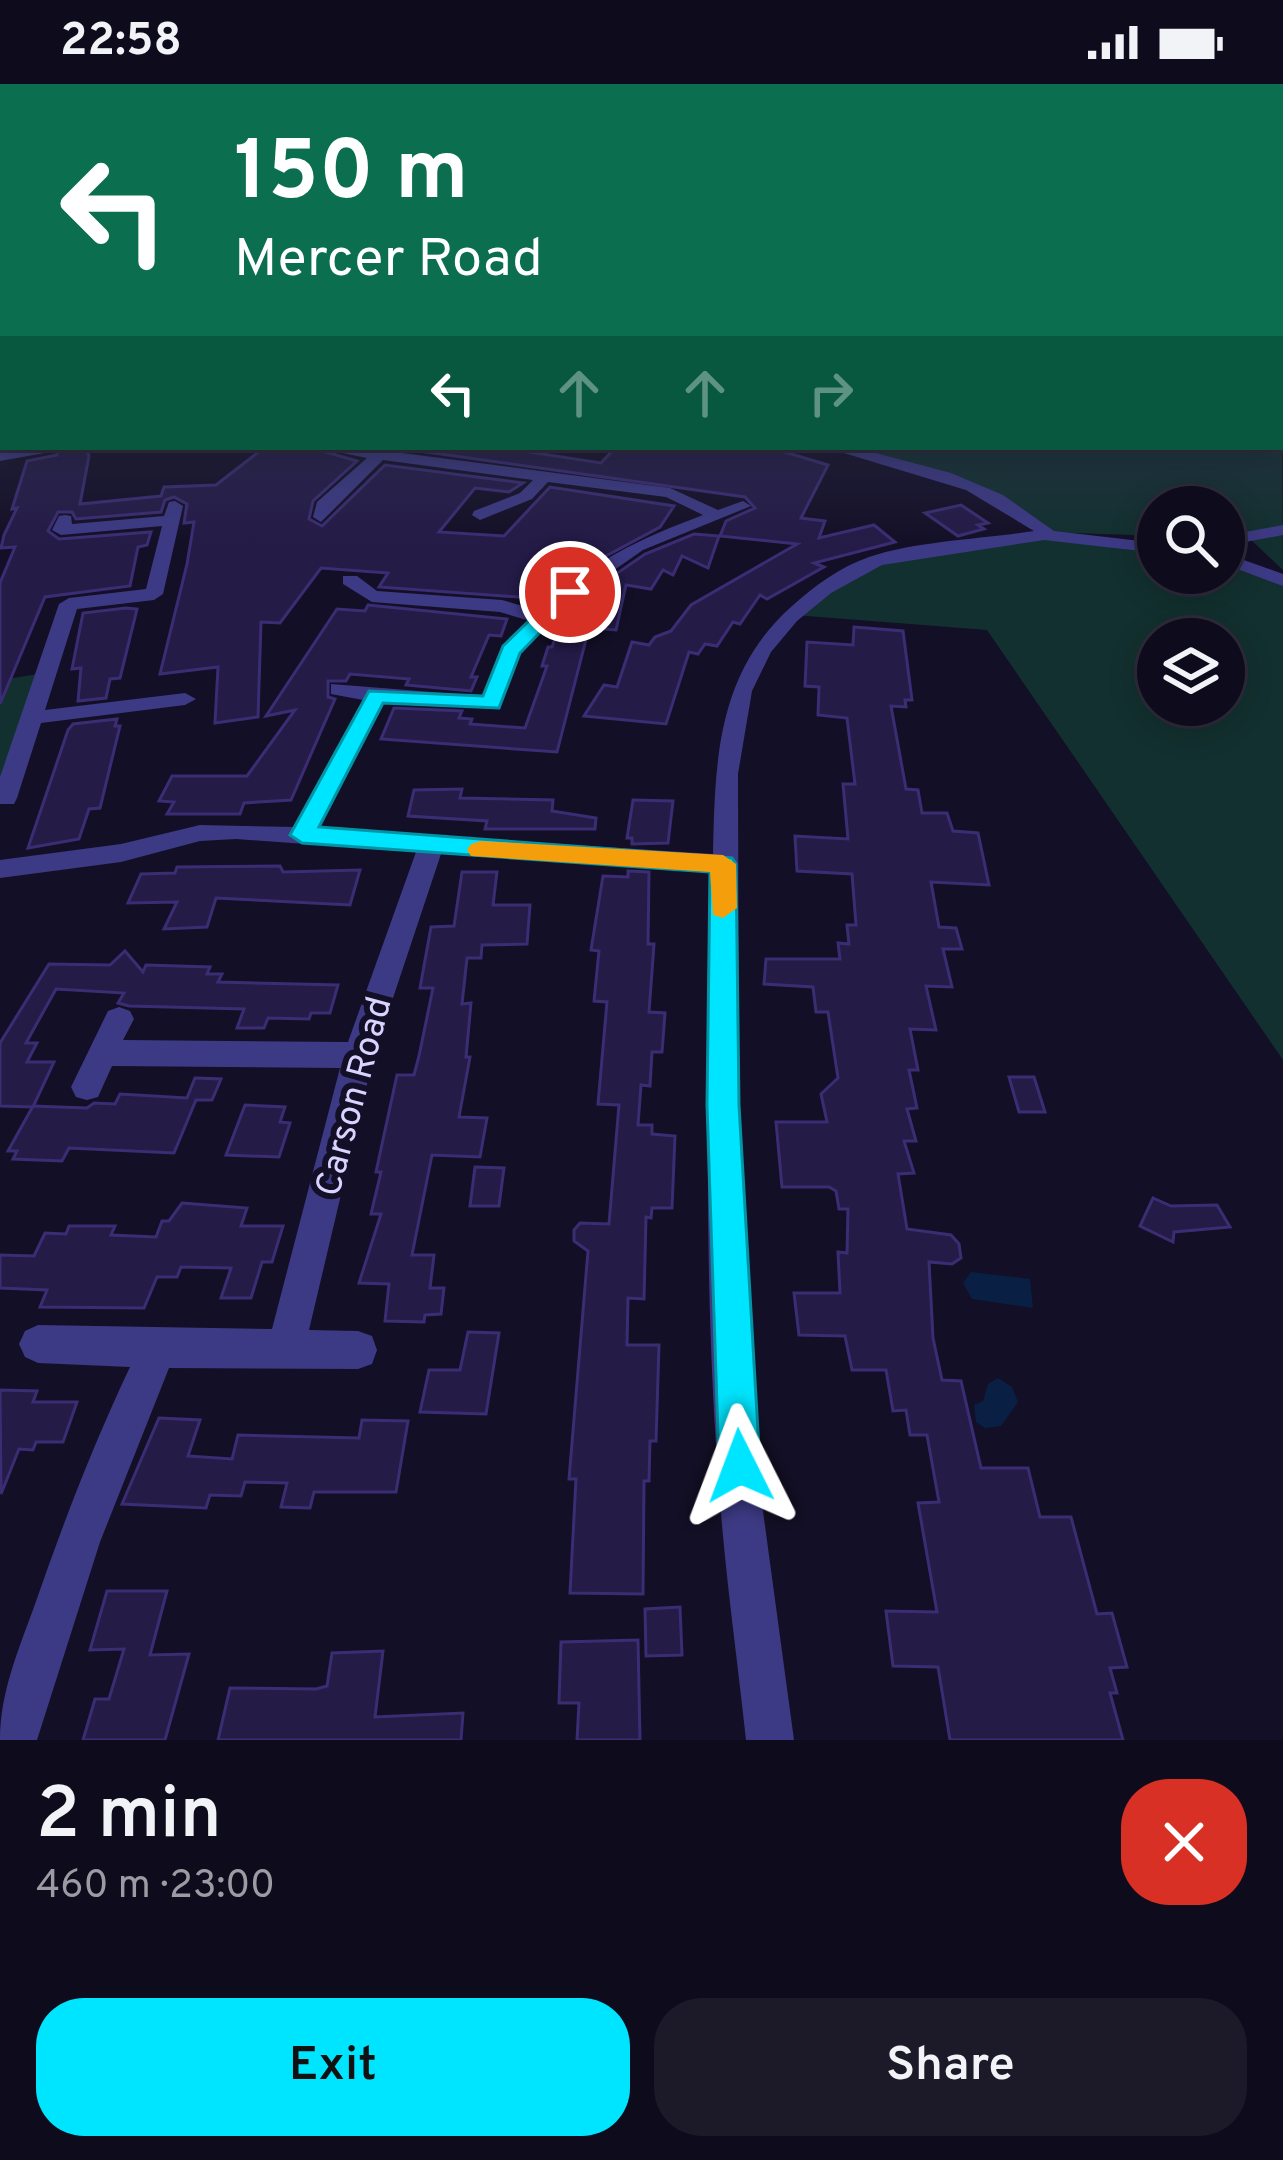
<!DOCTYPE html>
<html lang="en">
<head>
<meta charset="utf-8">
<style>
	body { margin:0; font-family:Overpass,sans-serif; background:#1c1929; color:#f1f3f6; height:100vh; display:flex; flex-direction:column; font-size:45px; white-space:nowrap }
	* { box-sizing:border-box; margin:0 }
	p { font-size:39px; color:#9b9ba3 }
	.icon { flex:none; width:66px; height:66px; fill:none; stroke:currentColor; stroke-width:2; stroke-linecap:round; stroke-linejoin:round }
	.map { position:relative; height:1656px; overflow:hidden }
	.panel { display:flex; flex-direction:column; background:#0e0b1c; flex:1 }
	.panel>* { flex:none }
	.hud { position:absolute; left:0px; top:0px; width:1284px; height:366px; box-shadow:0 6px 30px #0003,0 0 0 3px #2e2b3b; background:#0b6e4f; color:#fff; overflow:hidden }
	.buttons { position:absolute; left:1137px; top:402px; display:grid; gap:24px }
	.buttons a { display:grid; place-items:center; width:108px; height:108px; border-radius:50%; background:#0e0b1c; box-shadow:0 6px 30px #0003,0 0 0 3px #2e2b3b; font-size:60px }
	.pin { position:absolute; display:grid; place-items:center; width:102px; height:102px; color:#fff; margin:-51px; border:6px solid #fff; border-radius:50%; box-shadow:0 3px 12px #0007 }
	.me { position:absolute; width:132px; margin:-66px; rotate:357deg; stroke-linejoin:round; filter:drop-shadow(0 0 9px #0008) }
	.turn { display:flex; align-items:center; gap:42px; height:252px; padding:0 36px; font-size:54px }
	.turn .icon { width:156px; height:156px; stroke-width:2.5 }
	.turn b { display:block; font-size:84px; line-height:102px }
	.lanes { display:flex; align-items:center; height:114px; padding:0 36px; background:#0003; justify-content:center; gap:60px; direction:ltr }
	.lanes .off { opacity:.35 }
	.round { display:grid; place-items:center; flex:none; width:126px; height:126px; border-radius:48px; background:#1c1929 }
	.headline { display:flex; align-items:center; justify-content:space-between; height:204px; padding:0 36px }
	h1 { font-size:72px; font-weight:600; line-height:90px }
	.primary-button { display:flex; gap:24px; margin-top:auto; padding:24px 36px }
	.primary-button a { flex:1; height:138px; border-radius:48px; background:#00e5ff; color:#111; font-size:48px; font-weight:600; line-height:138px; text-align:center }
	.primary-button a+a { background:#1c1929; color:#f1f3f6 }
	.status { display:flex; justify-content:space-between; align-items:center; height:84px; padding:0 60px; background:#0e0b1c; direction:ltr }
	.status svg { height:33px; fill:currentColor }
	.map>svg:first-child { display:block }
</style>
</head>
<body>
<div class="status"><b>22:58</b><svg viewBox="0 0 49 12"><path d="M0 12V9h3v3zM5 12V6h3v6zM10 12V3h3v9zM15 12V0h3v12zM26 1h20v11H26zM47 4h2v5h-2z"/></svg></div>
<div class="map">
<svg width="1283" height="1656" viewBox="0 0 1283 1656">
	<rect width="100%" height="100%" fill="#130f26"/>
	<!-- green -->
	<g fill="#12302f" fill-rule="evenodd">
		<polygon points="1281,227 1283,486 1250,455 1224,454 1224,423 1158,423 1158,452 1046,448 986,405 832,363 1281,363"/>
		<path d="M1048,453L1158,470V489H1224V482L1283,496V976L987,546L794,531L852,485ZM1158,555H1224V621H1158Z"/>
		<polygon points="45,589 0,714 0,596"/>
	</g>
	<!-- water -->
	<g fill="#0a1f44">
		<polygon points="971,1188 1030,1195 1033,1224 972,1215 963,1199"/>
		<polygon points="998,1294 1012,1303 1018,1318 1001,1342 985,1344 976,1338 974,1321 983,1317 988,1300"/>
	</g>
	<!-- building -->
	<g fill="#241b47" stroke="#3b2d73" stroke-width="3">
		<polygon points="58,363 85,363 89,372 80,420 161,412 164,403 216,401 265,363 309,363 357,377 313,417 309,435 322,442 385,381 523,399 509,408 475,404 439,448 504,452 550,403 674,422 660,443 589,481 566,478 556,484 545,515 379,503 388,489 321,484 280,539 261,538 258,633 215,639 218,583 160,590 187,480 194,438 184,439 187,420 174,413 165,416 161,428 76,435 72,428 58,428 48,447 59,455 151,448 147,461 138,463 130,502 45,513 0,620 0,499 15,463 1,464 4,451 17,424 12,425 27,377 57,371"/>
		<polygon points="391,363 496,363 601,379 616,363 768,363 828,381 801,434 825,437 819,454 874,441 895,458 814,479 824,483 767,515 760,511 740,540 733,538 717,562 705,560 698,570 689,568 666,640 584,632 604,601 617,603 632,558 649,561 655,553 671,547 691,521 797,460 720,452 726,437 755,424 745,413"/>
		<polygon points="961,421 988,439 978,441 984,445 958,452 925,429"/>
		<polygon points="694,450 719,452 708,484 682,472 673,491 663,486 651,505 626,501 616,546 589,544 557,668 381,655 394,624 462,627 459,634 472,635 470,640 525,644 547,582 542,582 548,563 552,563 563,532 586,534 596,504 645,470"/>
		<polygon points="368,521 507,535 501,552 489,551 471,593 477,593 471,607 406,601 409,595 350,590 346,597 328,597 328,613 335,615 291,716 244,719 240,730 167,730 174,718 159,717 172,692 247,692 295,626 266,632 337,525 365,527"/>
		<polygon points="126,524 137,525 120,594 110,595 106,614 78,617 81,584 72,585 83,529"/>
		<polygon points="854,543 903,547 912,616 905,616 906,623 891,622 906,705 918,706 922,729 947,729 953,747 978,749 989,801 931,798 939,843 956,844 962,865 943,865 952,903 926,902 936,946 910,945 918,986 909,986 917,1024 907,1025 916,1057 904,1057 914,1089 898,1090 907,1145 951,1151 959,1160 961,1174 952,1180 929,1178 933,1254 942,1296 961,1297 981,1384 1028,1384 1040,1433 1071,1433 1097,1530 1112,1529 1127,1583 1110,1584 1117,1609 1110,1609 1123,1656 950,1656 938,1583 893,1582 886,1527 937,1528 918,1419 939,1418 927,1351 910,1351 906,1326 893,1327 886,1286 852,1286 845,1252 799,1251 794,1209 840,1209 838,1168 847,1169 848,1125 839,1125 836,1107 829,1103 782,1103 776,1038 827,1038 821,1010 838,994 828,928 816,928 813,903 764,900 766,875 840,875 838,859 849,860 847,841 856,841 852,790 797,787 795,752 848,755 843,700 855,700 847,634 818,631 819,603 805,602 807,558 853,561"/>
		<polygon points="117,635 115,642 120,642 100,724 89,725 79,755 28,764 68,646 73,640"/>
		<polygon points="462,705 460,714 553,716 552,727 596,734 595,745 485,745 487,737 408,732 414,706"/>
		<polygon points="633,716 673,717 668,759 632,760 632,754 627,754"/>
		<polygon points="280,782 283,788 360,786 350,821 216,814 207,843 164,845 177,818 128,819 141,790 175,789 177,783"/>
		<polygon points="628,787 649,788 648,860 654,860 649,928 665,929 662,968 652,968 650,1002 641,1001 638,1041 652,1041 652,1050 675,1052 672,1124 652,1124 651,1134 646,1133 644,1215 628,1214 627,1261 659,1261 656,1357 650,1357 649,1397 644,1397 643,1510 570,1509 576,1395 569,1395 588,1167 574,1157 574,1146 580,1139 609,1140 619,1021 598,1020 607,918 594,917 599,867 591,866 603,792 628,793"/>
		<polygon points="462,788 497,788 493,821 530,821 527,860 482,861 481,874 467,874 462,920 471,919 466,973 470,973 459,1033 487,1034 480,1073 432,1071 412,1171 434,1171 430,1204 444,1204 441,1230 425,1231 424,1238 385,1237 389,1200 359,1199 381,1130 371,1130 381,1088 376,1088 397,991 414,991 419,972 433,904 420,904 431,843 454,842"/>
		<polygon points="125,867 143,888 146,881 210,883 207,890 222,890 218,898 338,901 330,929 311,929 309,935 268,934 264,944 237,944 244,925 129,922 118,919 124,909 56,905 26,959 37,959 27,978 54,978 33,1023 0,1022 0,959 49,880 110,881"/>
		<polygon points="1009,993 1034,993 1045,1028 1019,1028"/>
		<polygon points="195,994 221,995 212,1016 196,1016 174,1069 69,1064 62,1077 13,1075 17,1067 8,1067 33,1022 87,1024 94,1019 115,1020 120,1010 187,1014"/>
		<polygon points="245,1021 285,1023 280,1038 290,1039 279,1073 226,1071"/>
		<polygon points="475,1083 504,1084 499,1122 470,1122"/>
		<polygon points="1153,1114 1171,1122 1217,1121 1230,1143 1174,1148 1173,1158 1140,1142"/>
		<polygon points="182,1119 247,1124 241,1142 283,1142 272,1178 262,1178 251,1214 221,1214 231,1184 181,1183 177,1193 157,1193 144,1224 40,1223 47,1206 0,1204 0,1171 34,1172 45,1149 66,1150 69,1142 115,1142 111,1151 156,1153 162,1137 169,1137"/>
		<polygon points="468,1248 499,1249 486,1330 420,1328 429,1286 460,1286"/>
		<polygon points="0,1306 37,1307 33,1318 77,1318 63,1358 36,1358 33,1366 19,1365 1,1410"/>
		<polygon points="159,1334 200,1336 188,1372 232,1375 238,1351 359,1354 362,1336 408,1337 396,1408 314,1408 310,1424 281,1423 287,1399 245,1398 241,1412 210,1411 206,1424 122,1420"/>
		<polygon points="107,1507 167,1507 150,1571 189,1570 165,1656 83,1656 95,1615 109,1615 124,1565 90,1566"/>
		<polygon points="680,1523 682,1571 646,1572 645,1525"/>
		<polygon points="638,1556 640,1656 577,1656 579,1619 559,1619 561,1558"/>
		<polygon points="383,1567 375,1633 463,1629 461,1656 218,1656 230,1604 316,1605 327,1602 332,1569"/>
	</g>
	<g fill="none" stroke-linecap="round" stroke-linejoin="round">
		<!-- minor -->
		<g fill="#3d3a85" fill-rule="evenodd">
			<rect x="0" y="312" width="3" height="8"/>
			<path d="M313,363H356L670,404L718,426L743,417L751,422L643,466L577,512L519,569L499,624L383,619L319,744L713,770C715,677 717,589 791,523C814,502 840,483 869,473C917,457 983,455 1034,447L966,406L824,363H853L951,389L1003,411L1054,447L1158,459V469L1044,456L882,481L831,509L797,537L771,568L752,607L738,690L739,1021L746,1201L763,1427L794,1656H746C738,1580 727,1504 721,1429C703,1216 707,1001 712,788L441,770L374,971L309,1246L358,1247L372,1252L377,1266L372,1280L358,1285L169,1284L100,1458L37,1656H0C0,1609 18,1567 34,1523C62,1442 93,1361 130,1283L38,1279L25,1273L19,1260L25,1247L38,1241L272,1245L340,984L112,982L98,1013L87,1016L76,1013L71,1003L108,927L119,923L130,927L134,935L123,956L348,958L416,768L236,755L200,757L121,778L0,794V776L121,760L200,741L295,743L363,616L331,610V600L483,612L500,567L530,537L500,528L372,518L343,500V492H357L377,507L502,516L540,527C591,477 637,456 703,431L666,413L548,398L532,415L480,436L472,431L474,427L520,409L533,396L383,376L321,438L313,433L317,418L367,374Z"/>
			<polygon points="53,364 56,367 0,377 0,367"/>
			<polygon points="175,417 183,422 163,510 154,516 77,525 45,626 185,609 196,615 185,621 41,639 17,714 14,720 0,720 0,693 59,520 69,514 146,505 162,442 61,451 52,446 59,432 65,431 71,432 72,440 164,432 169,418"/>
			<polygon points="1283,441 1283,451 1224,462 1224,452"/>
			<polygon points="1224,469 1283,490 1283,502 1224,480"/>
		</g>
	</g>
	<!-- sky -->
	<linearGradient id="sky" x2="0" y2="1"><stop stop-color="#0a0815"/><stop offset="0.49" stop-color="#333752"/><stop offset="1" stop-color="#333752" stop-opacity="0"/></linearGradient>
	<rect width="1283" height="459" fill="url(#sky)"/>
	<!-- route -->
	<polygon fill="#00e5ff" stroke="#0095a6" stroke-width="3" points="563,504 579,508 520,569 499,624 383,619 319,743 732,774 736,780 739,1021 760,1382 754,1397 740,1403 725,1397 719,1382 707,1021 710,788 302,759 290,751 369,607 483,612 503,562"/>
	<!-- slow -->
	<polygon fill="#f59e0b" points="480,757 723,771 736,780 737,824 723,834 713,831 710,788 471,772 467,766 471,760"/>
	<g text-anchor="middle" stroke-width="12" stroke-linejoin="round" paint-order="stroke">
		<!-- street labels -->
		<g font-size="36" fill="#d9d4ff" stroke="#130f26">
			<text transform="translate(352 1012) rotate(-75)" y="13">Carson Road</text>
		</g>
	</g>
</svg>
<div class="buttons">
<a><svg class="icon" aria-label="search" viewBox="0 0 24 24"><circle cx="10" cy="10" r="6"/><path d="M15 15l6 6"/></svg></a>
<a><svg class="icon" aria-label="layers" viewBox="0 0 24 24"><path d="M12 4l9 5-9 5-9-5zM3 14l9 5 9-5"/></svg></a>
</div>
<div class="pin" style="left:570px;top:508px;background:#d93025"><svg class="icon" aria-label="arrive" viewBox="0 0 24 24"><path d="M6 21V4h12l-3 4 3 4H6"/></svg></div>
<svg class="me" style="left:740px;top:1382px" viewBox="-20 -20 40 40"><path d="M0-17L14 15 0 8-14 15z" fill="#00e5ff" stroke="#fff" stroke-width="4"/></svg>
<div class="hud">
<div class="turn"><svg class="icon" aria-label="left" viewBox="0 0 24 24"><path d="M17 20v-9H6M10 6l-5 5 5 5"/></svg><div><b>150 m</b>Mercer Road</div></div>
<div class="lanes"><svg class="icon" aria-label="left" viewBox="0 0 24 24"><path d="M17 20v-9H6M10 6l-5 5 5 5"/></svg><svg class="icon off" aria-label="ahead" viewBox="0 0 24 24"><path d="M12 20V5M6 11l6-6 6 6"/></svg><svg class="icon off" aria-label="ahead" viewBox="0 0 24 24"><path d="M12 20V5M6 11l6-6 6 6"/></svg><svg class="icon off" aria-label="right" viewBox="0 0 24 24"><path d="M7 20v-9h11M14 6l5 5-5 5"/></svg></div>
</div>
</div>
<section class="panel">
<div class="headline"><div><h1>2 min</h1><p>460 m · 23:00</p></div><a class="round" style="background:#d93025;color:#fff"><svg class="icon" aria-label="close" viewBox="0 0 24 24"><path d="M6 6l12 12M18 6L6 18"/></svg></a></div>
<div class="primary-button"><a>Exit</a><a>Share</a></div>
</section>
</body>
</html>
